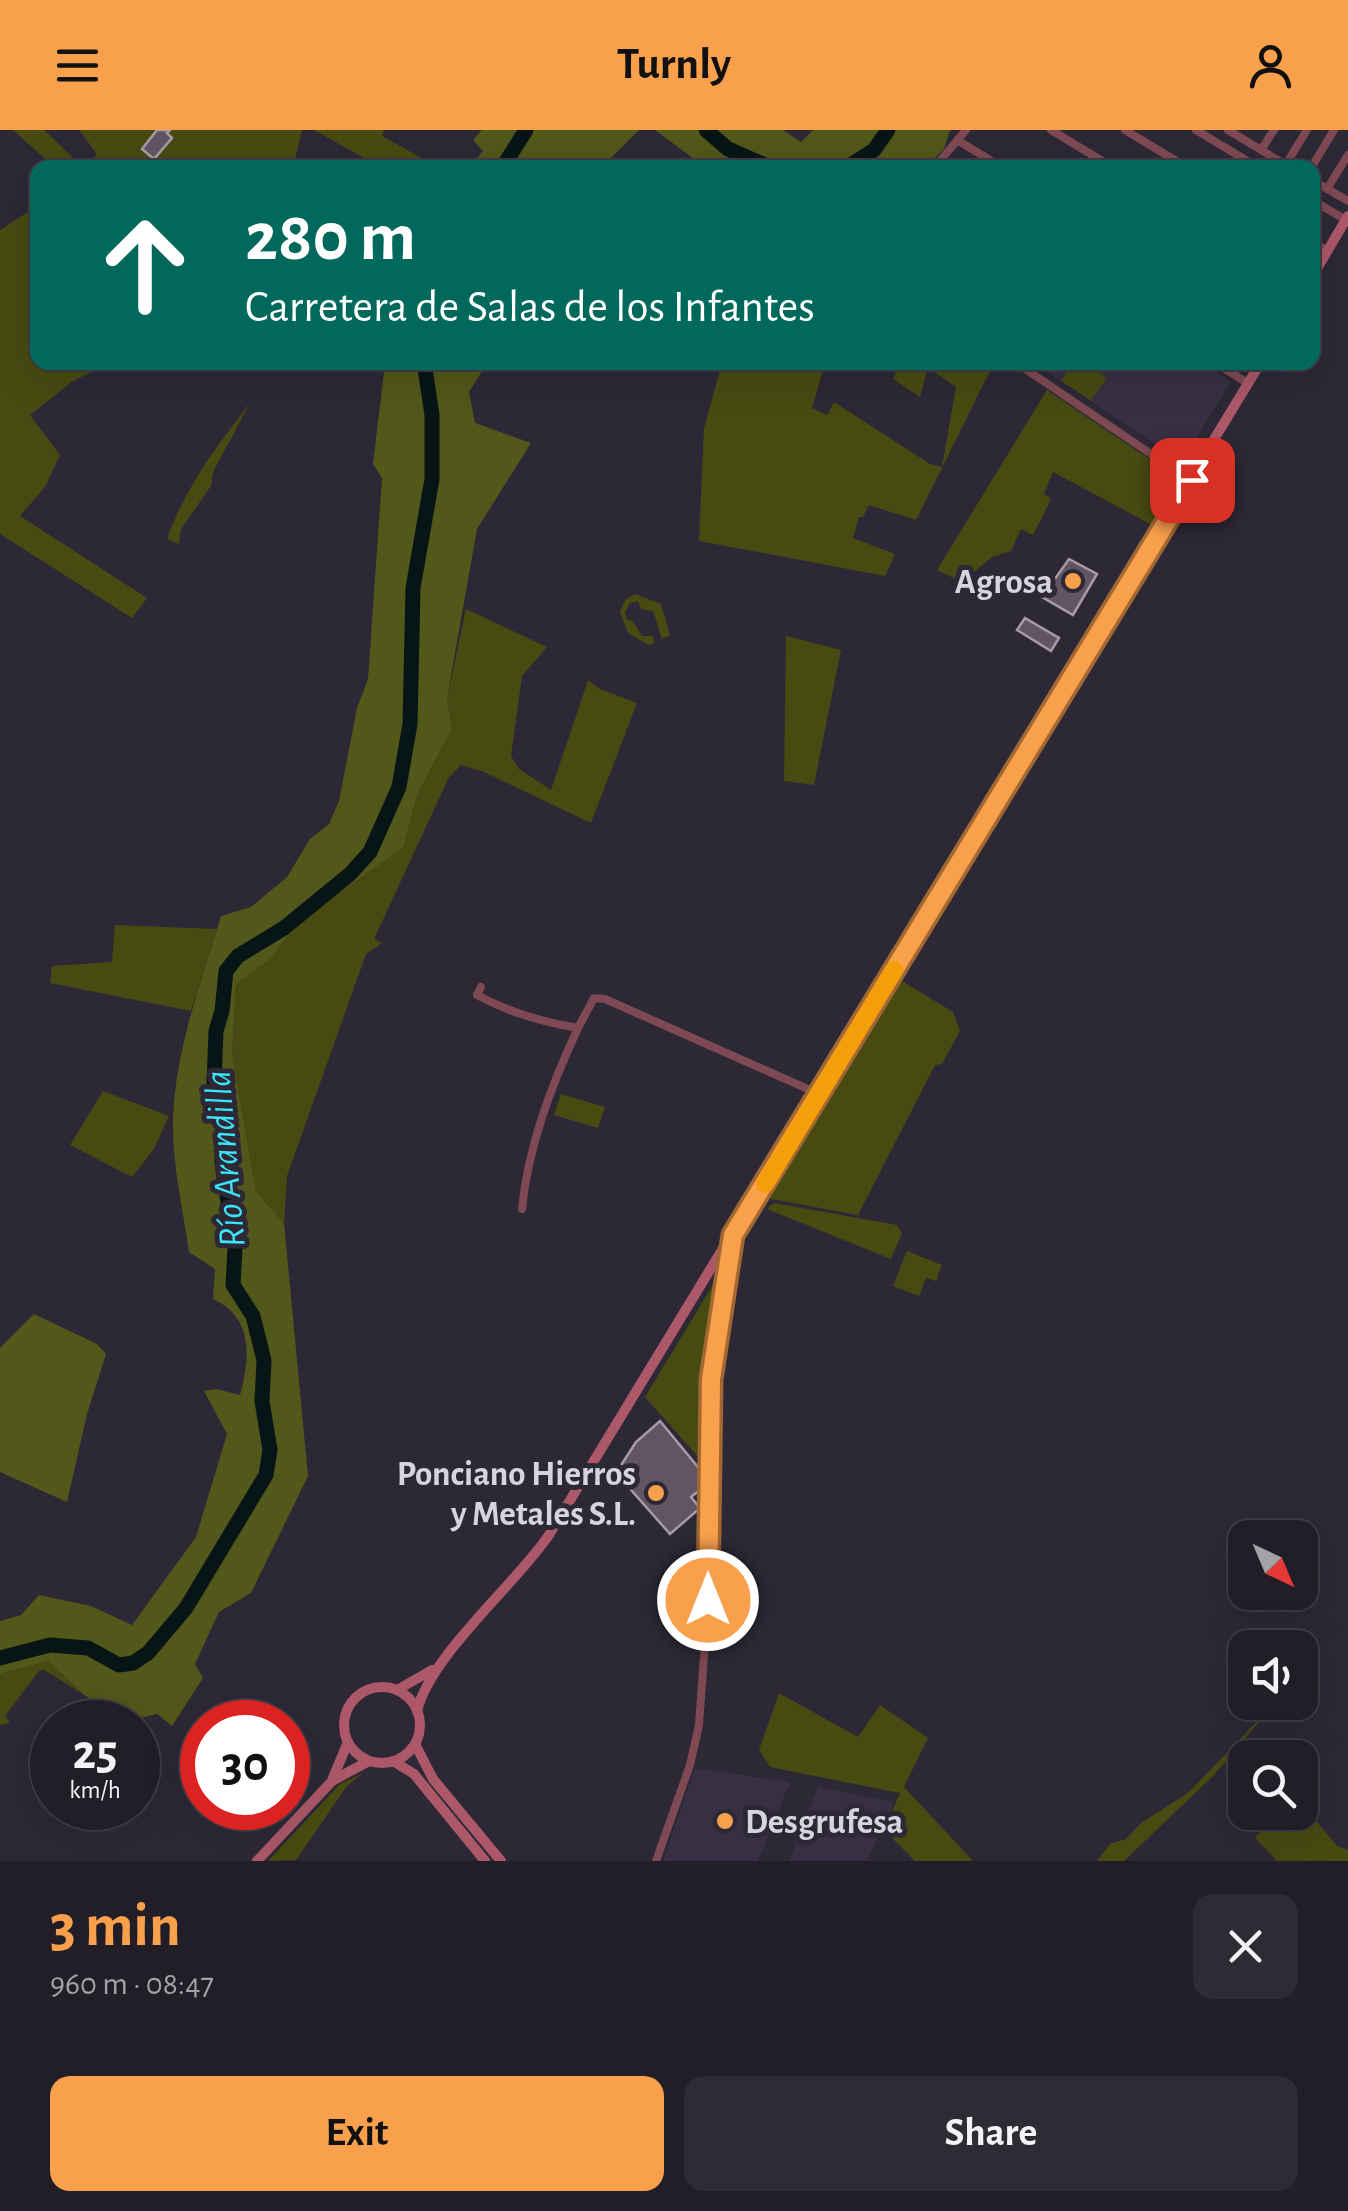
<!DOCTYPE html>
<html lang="en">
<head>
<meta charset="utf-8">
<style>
	body { margin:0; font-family:"Alegreya Sans",sans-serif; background:#2e2b34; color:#f1f3f6; height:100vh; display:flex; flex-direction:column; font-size:38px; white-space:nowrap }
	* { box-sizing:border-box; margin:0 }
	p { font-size:32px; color:#a2a2a8 }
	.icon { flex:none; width:55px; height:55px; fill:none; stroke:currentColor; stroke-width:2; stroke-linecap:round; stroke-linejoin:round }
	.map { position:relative; height:1731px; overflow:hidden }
	.drawer { display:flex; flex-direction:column; background:#221e28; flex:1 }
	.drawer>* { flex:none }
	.hud { position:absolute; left:30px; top:30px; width:1290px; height:210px; border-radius:20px; box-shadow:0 10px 40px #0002,0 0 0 2px #3f3c45; background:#00695c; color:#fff; overflow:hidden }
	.needle { width:65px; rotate:136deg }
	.controls { position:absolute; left:1228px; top:1390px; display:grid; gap:20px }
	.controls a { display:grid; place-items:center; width:90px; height:90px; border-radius:20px; background:#221e28; box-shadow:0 10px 40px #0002,0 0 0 2px #3f3c45; font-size:50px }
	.speed { position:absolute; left:30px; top:1570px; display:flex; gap:20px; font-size:50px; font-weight:700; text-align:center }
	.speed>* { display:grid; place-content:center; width:130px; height:130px; border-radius:50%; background:#221e28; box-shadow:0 10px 40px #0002,0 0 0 2px #3f3c45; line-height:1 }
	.speed small { font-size:25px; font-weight:400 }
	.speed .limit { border:15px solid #d22; background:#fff; color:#111 }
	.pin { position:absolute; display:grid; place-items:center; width:85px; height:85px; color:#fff; margin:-42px; border-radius:20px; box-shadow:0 5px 15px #0006 }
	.me { position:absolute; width:110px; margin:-55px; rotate:0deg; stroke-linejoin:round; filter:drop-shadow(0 0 8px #0008) }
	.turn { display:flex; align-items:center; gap:35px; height:210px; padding:0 50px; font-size:45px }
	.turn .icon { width:130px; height:130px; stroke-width:2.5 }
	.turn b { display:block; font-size:70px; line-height:85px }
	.round { display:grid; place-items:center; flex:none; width:105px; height:105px; border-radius:20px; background:#2e2b34 }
	.head { display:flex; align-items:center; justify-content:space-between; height:170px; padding:0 50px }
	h1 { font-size:60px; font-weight:700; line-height:75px; color:#f9a04d }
	.cta { display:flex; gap:20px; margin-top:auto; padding:20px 50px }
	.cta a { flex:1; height:115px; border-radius:20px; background:#f9a04d; color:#111; font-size:40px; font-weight:700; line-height:115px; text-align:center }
	.cta a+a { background:#2e2b34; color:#f1f3f6 }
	header { display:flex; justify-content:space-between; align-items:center; height:130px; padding:0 50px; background:#f9a04d; color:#111; font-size:45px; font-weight:700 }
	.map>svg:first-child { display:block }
</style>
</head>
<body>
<header><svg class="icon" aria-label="menu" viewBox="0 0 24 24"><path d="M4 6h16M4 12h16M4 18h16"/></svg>Turnly<svg class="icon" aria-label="person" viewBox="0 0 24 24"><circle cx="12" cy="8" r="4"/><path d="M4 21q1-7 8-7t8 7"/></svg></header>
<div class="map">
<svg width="1348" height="1731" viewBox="0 0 1348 1731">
	<rect width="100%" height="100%" fill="#2d2836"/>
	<!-- built -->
	<g fill="#373044">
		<polygon points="1034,233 1200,233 1231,251 1182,332"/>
		<polygon points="695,1638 790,1652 758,1731 663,1731"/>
		<polygon points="818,1657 894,1672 867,1731 789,1731"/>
	</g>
	<!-- green -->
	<g fill="#474b11">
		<polygon points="13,0 44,0 83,37 54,37"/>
		<polygon points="79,0 157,0 142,18 154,29 172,8 167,3 169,0 302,0 293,38 243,37 232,32 228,38 86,37 97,24"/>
		<polygon points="314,0 384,0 382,6 438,37 380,37"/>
		<polygon points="37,76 38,232 110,233 73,251 30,285 60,325 45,357 20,386 147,468 132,488 0,404 0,100"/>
		<polygon points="722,233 825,233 812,278 827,285 834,272 930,334 942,337 956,257 928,238 920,267 893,249 900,233 994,233 916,390 869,375 863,387 859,387 853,408 895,424 885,446 699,411 704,298"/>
		<polygon points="1073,233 1084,233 1107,248 1091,270 1061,251"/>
		<polygon points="1047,260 1179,349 1152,395 1053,342 1044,364 1051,369 1033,405 1021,399 1011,421 992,427 962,452 937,440"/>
		<path d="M250,273L213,342L211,356L181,399L179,414L167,409C186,356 216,317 250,273Z"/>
		<polygon points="635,464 661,474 670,505 662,509 653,481 641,479 638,471 630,473 625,483 628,491 632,490 642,506 652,506 655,513 649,515 628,503 620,481 626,469"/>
		<polygon points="466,479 547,517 522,546 511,626 519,639 551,660 588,550 600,559 637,573 591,693 484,642 461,635 449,647 374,809 382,813 366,824 287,1046 284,1093 256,1063 232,924 236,854 271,829 299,791 403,718 418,663 452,599 447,568"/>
		<polygon points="786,506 841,520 814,655 784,651"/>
		<polygon points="115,795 217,799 191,881 50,853 52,836 112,832"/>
		<polygon points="902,851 953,882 960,901 942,934 935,935 858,1085 766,1068 894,856"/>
		<polygon points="103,961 169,986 154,1019 132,1047 70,1015"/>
		<polygon points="561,964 605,977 598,998 554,985"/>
		<polygon points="774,1073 897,1095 902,1103 891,1129 767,1079"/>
		<polygon points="907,1121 942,1135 936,1151 926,1148 919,1166 893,1156"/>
		<polygon points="723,1138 709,1240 706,1336 645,1267"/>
		<polygon points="48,1531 83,1564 44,1540 39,1541 5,1586 10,1593 0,1595 0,1544"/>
		<polygon points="779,1563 858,1607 880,1575 928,1608 904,1657 973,1731 915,1731 884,1700 900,1663 770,1637 759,1620"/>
		<polygon points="1275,1573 1213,1646 1124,1731 1097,1731 1110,1714 1126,1709 1141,1693 1188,1663"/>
		<polygon points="363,1643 347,1656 296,1730 268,1731 340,1654"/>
		<polygon points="1300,1671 1337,1716 1348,1720 1348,1731 1277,1731 1255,1708 1276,1683 1300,1682"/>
	</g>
	<!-- forest -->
	<g fill="#52571a">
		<polygon points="482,0 639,0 602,37 470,37 483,21 473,10"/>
		<polygon points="655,0 783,0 801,12 813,0 950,0 944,19 925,37 705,37"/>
		<path d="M385,233H487L469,262L475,293L531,313L477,399L447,568L452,599L418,663L403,718L299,791L271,829L236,854L232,924L256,1062L284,1093L308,1346L251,1463L219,1482L195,1534L203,1548L172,1596L157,1584L124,1592L83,1564L48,1531L0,1544V1491L21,1485L39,1465L91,1476L132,1495L196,1407L227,1304L204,1261L216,1259L240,1265C250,1227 254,1188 213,1169L215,1139L189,1122C183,1080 172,1033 173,990C175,920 201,853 221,786L251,777L287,747L310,709L329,694L339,671L357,578L368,549L382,348L373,334Z"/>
		<polygon points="34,1184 97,1214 106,1224 87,1284 67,1372 0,1342 0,1218"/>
	</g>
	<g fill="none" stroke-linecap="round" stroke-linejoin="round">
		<!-- river -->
		<g stroke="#071517" stroke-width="15">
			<polyline points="706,0 728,19 772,38"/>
			<polyline points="502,38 526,0"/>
			<polyline points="846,38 874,20 888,0"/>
			<polyline points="0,1528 50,1515 88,1518 119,1535 133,1533 148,1523 186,1478 266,1345 270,1320 262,1271 264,1230 253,1186 233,1155 235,1118 222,1033 225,1002 213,980 216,901 222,881 226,841 238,826 284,798 350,744 370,722 399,657 410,594 413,458 432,349 432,285 424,232"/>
		</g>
	</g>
	<!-- building -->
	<g fill="#615563" stroke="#a89aa9" stroke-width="2.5">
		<polygon points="157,0 170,0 167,3 172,8 154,29 142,19"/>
		<polygon points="1069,429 1097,444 1073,485 1042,467"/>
		<polygon points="1025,488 1059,508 1051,521 1017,500"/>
		<polygon points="660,1291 702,1342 701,1359 691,1367 700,1378 670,1404 616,1343 636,1312"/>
	</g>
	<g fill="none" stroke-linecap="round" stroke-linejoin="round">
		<!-- street -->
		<g stroke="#7e4952" stroke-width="8">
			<polyline points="1051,0 1114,38"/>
			<polyline points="1125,0 1188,38"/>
			<polyline points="1196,0 1259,38"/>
			<polyline points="1228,0 1291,38"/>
			<polyline points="957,10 1003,38"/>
			<polyline points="1261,20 1274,0"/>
			<polyline points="1286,34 1307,0"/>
			<polyline points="934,38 966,0"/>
			<polyline points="1311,38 1334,0"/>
			<polyline points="1312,50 1348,71"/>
			<polyline points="1327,59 1348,25"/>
			<polyline points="1312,70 1346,90"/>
			<polyline points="1312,112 1328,121"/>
			<polyline points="1015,232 1191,351"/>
			<polyline points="1214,232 1249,254"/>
			<path d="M481,857L477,865C508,882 542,892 578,898L594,868L605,869L819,964"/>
			<path d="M522,1079C528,1016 552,954 578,898"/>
			<polyline points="656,1731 690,1635 699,1595 708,1470 711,1249 733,1105"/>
		</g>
		<!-- secondary -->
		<g stroke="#ac5868" stroke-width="10">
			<polyline points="1312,147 1348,86"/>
			<circle cx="382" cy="1595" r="38"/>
			<polyline points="397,1560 432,1540"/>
			<path d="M417,1581C430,1526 514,1456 549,1405L1261,232"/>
			<polyline points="415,1614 433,1649 501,1731"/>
			<polyline points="393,1631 414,1644 485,1731"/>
			<polyline points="333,1648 348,1612"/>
			<polyline points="257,1731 332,1651 369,1631"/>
		</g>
	</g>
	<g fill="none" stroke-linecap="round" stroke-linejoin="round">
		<defs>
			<polyline id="route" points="708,1470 711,1249 733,1105 1192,350"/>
		</defs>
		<!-- route casing -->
		<use href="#route" stroke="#a26832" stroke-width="25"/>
		<!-- route -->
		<use href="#route" stroke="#f9a04d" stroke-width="18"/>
		<!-- slow -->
		<polyline stroke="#f59e0b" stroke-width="18" points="765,1054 894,840"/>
	</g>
	<!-- markers -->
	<g fill="#f9a04d" stroke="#2d2836" stroke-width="4">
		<circle cx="1073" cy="451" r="10"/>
		<circle cx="656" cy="1363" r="10"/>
		<circle cx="725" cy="1691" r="10"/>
	</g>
	<g text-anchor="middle" stroke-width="10" stroke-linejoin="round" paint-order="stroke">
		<!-- poi labels -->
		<g font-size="35" font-weight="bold" fill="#d7d4de" stroke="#2d2836" text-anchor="end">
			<text x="1053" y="463">Agrosa</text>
			<text x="636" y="1355">Ponciano Hierros<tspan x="636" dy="40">y Metales S.L.</tspan></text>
			<text x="745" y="1703" text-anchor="start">Desgrufesa</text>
		</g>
		<!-- water labels -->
		<g font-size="38" font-style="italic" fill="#3be4f8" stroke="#2d2836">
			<text transform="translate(224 1029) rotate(-95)" y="13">Río Arandilla</text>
		</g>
	</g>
</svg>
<div class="controls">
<a><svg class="needle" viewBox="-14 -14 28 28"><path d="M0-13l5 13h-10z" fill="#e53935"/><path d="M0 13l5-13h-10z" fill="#a2a2a8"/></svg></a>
<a><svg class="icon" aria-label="sound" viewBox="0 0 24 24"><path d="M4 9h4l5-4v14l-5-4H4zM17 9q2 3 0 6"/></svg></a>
<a><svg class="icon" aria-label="search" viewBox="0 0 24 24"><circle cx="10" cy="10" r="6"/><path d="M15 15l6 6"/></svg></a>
</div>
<div class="speed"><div>25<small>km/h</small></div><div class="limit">30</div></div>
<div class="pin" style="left:1192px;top:350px;background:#d93025"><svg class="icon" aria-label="arrive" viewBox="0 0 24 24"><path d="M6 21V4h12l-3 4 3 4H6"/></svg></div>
<svg class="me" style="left:708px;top:1470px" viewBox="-20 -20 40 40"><circle r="17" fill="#f9a04d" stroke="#fff" stroke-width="3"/><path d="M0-11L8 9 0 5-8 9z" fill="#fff"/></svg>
<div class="hud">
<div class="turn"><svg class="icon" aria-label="ahead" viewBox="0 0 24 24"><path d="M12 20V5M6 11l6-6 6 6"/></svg><div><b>280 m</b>Carretera de Salas de los Infantes</div></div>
</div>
</div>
<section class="drawer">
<div class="head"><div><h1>3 min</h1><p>960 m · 08:47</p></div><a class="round"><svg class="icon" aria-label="close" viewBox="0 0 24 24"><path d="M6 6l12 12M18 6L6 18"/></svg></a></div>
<div class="cta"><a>Exit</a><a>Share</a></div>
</section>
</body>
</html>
